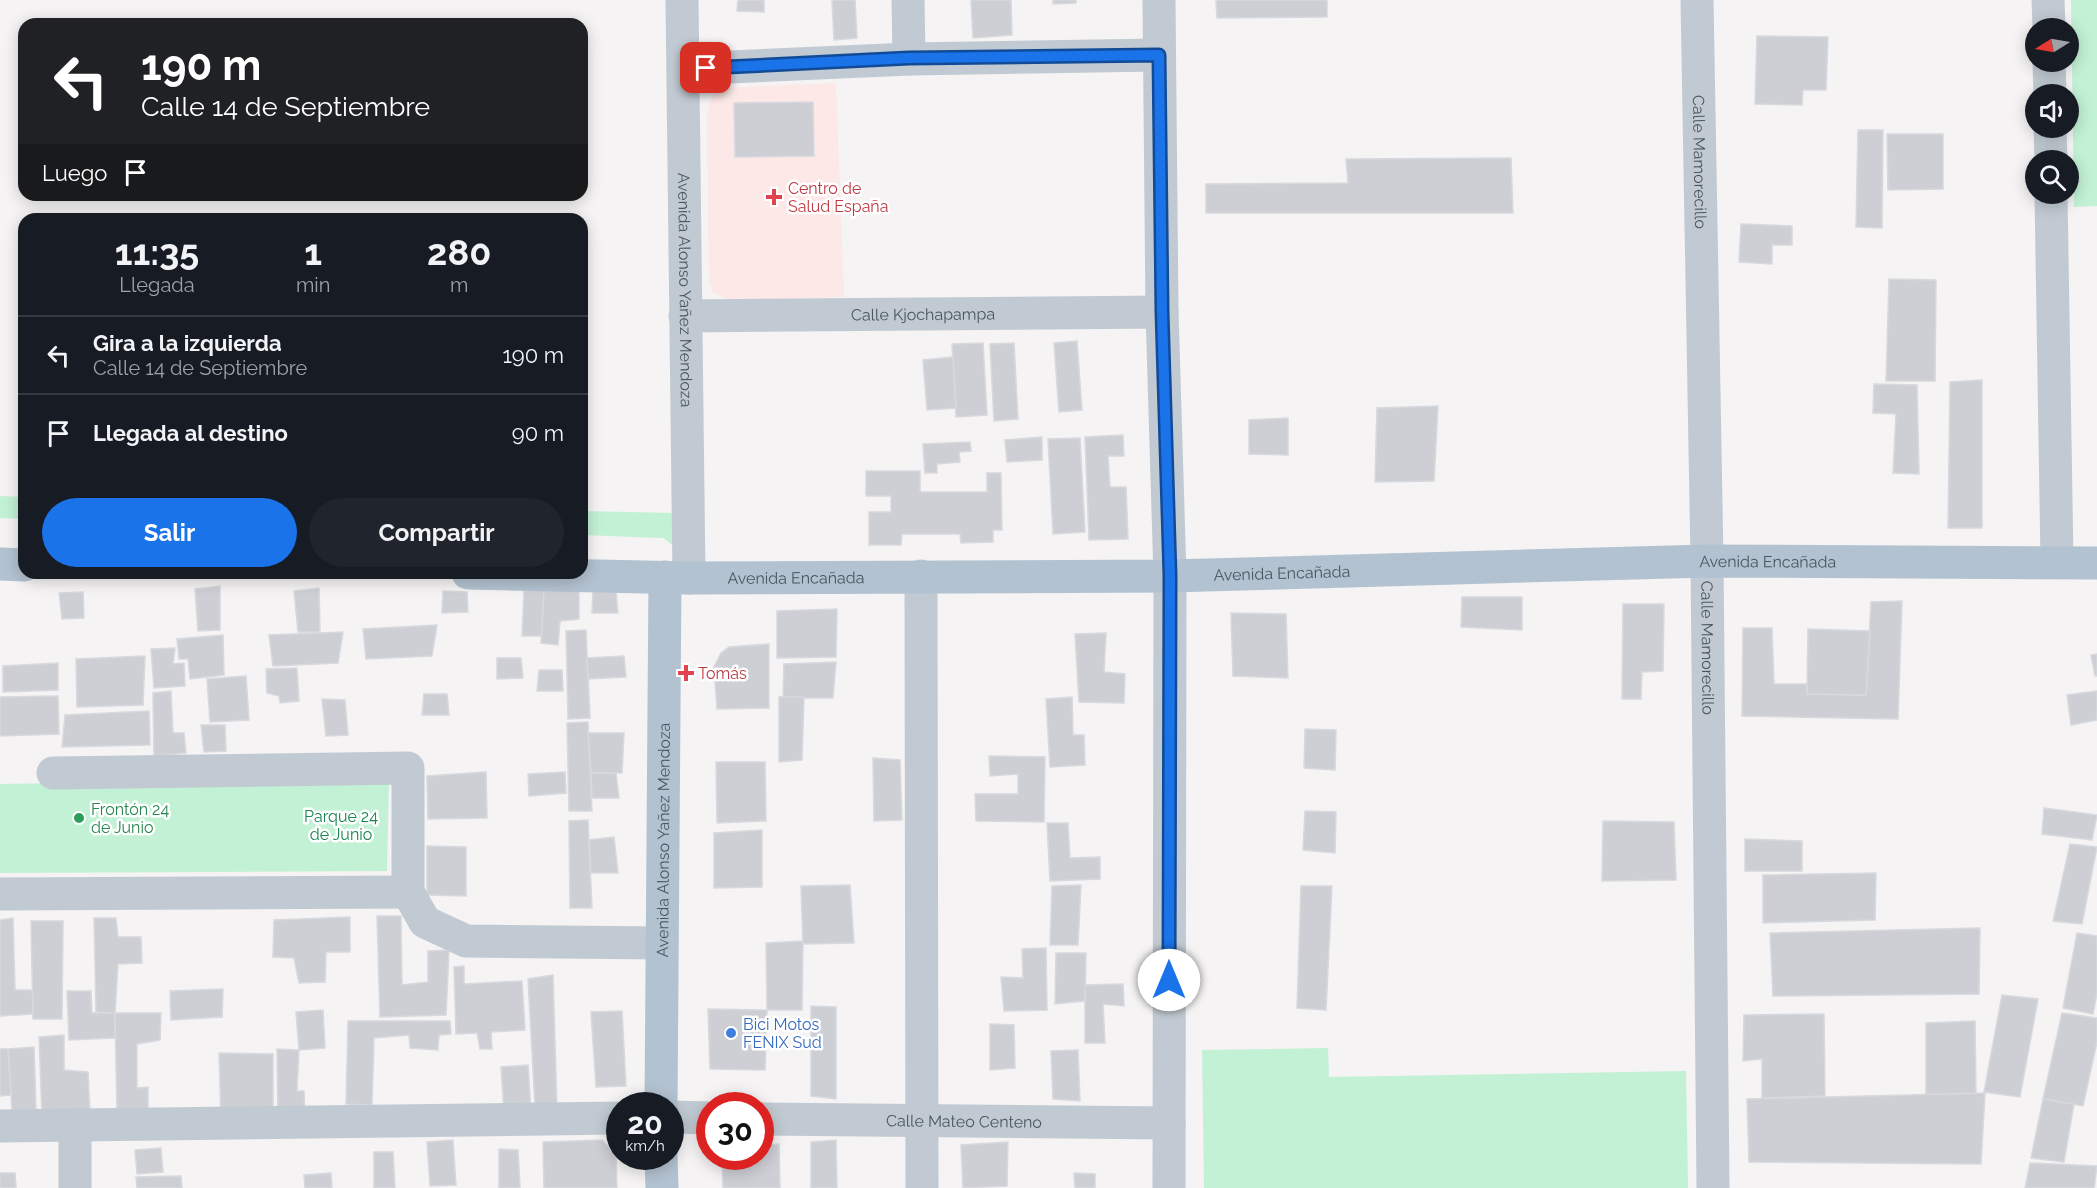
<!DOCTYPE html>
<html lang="es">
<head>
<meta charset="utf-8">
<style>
	body { margin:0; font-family:Raleway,sans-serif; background:#20242c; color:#f1f3f6; height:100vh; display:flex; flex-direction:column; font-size:22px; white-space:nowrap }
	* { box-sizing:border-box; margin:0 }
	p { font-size:20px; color:#9ea1a6 }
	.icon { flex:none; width:33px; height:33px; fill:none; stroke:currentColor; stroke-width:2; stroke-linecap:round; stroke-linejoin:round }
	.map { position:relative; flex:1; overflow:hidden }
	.panel { position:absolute; left:18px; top:213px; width:570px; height:366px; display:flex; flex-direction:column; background:#171b24; border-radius:18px; box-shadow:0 3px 15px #0003 }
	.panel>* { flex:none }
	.guide { position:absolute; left:18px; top:18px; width:570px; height:183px; border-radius:18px; box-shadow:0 3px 15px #0003; background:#202124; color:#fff; overflow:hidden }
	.needle { width:39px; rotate:259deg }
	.buttons { position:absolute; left:2025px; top:18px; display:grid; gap:12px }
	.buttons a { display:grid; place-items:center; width:54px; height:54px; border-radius:50%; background:#171b24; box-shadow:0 3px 15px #0003; font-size:30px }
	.speed { position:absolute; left:606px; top:1092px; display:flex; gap:12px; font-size:30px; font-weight:700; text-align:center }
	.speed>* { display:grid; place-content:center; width:78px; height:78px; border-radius:50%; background:#171b24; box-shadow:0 3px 15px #0003; line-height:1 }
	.speed small { font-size:15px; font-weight:400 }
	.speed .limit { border:9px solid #d22; background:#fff; color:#111 }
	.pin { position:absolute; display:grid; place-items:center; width:51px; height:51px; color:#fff; margin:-26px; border-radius:12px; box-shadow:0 3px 9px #0006 }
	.me { position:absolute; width:66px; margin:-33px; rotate:0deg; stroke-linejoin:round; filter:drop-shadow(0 0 4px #0008) }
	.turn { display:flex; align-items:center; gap:21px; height:126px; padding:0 24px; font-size:27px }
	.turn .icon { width:78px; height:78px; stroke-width:2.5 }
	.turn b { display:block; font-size:42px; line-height:51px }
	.then { display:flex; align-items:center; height:57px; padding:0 24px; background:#0003; gap:12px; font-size:22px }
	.eta { display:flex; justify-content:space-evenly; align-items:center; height:102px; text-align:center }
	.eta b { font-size:36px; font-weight:700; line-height:42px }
	.primary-button { display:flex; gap:12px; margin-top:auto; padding:12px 24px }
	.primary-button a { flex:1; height:69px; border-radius:36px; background:#1a73e8; color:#fff; font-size:24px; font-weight:700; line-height:69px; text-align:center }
	.primary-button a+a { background:#20242c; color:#f1f3f6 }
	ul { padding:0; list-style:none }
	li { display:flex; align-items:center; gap:18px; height:78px; padding:0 24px; border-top:2px solid #363941 }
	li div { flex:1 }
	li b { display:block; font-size:22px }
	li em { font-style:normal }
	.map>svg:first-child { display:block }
</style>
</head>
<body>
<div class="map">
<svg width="2097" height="1188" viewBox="0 0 2097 1188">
	<rect width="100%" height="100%" fill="#f5f3f3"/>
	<!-- medical -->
	<polygon fill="#fce8e6" points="836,83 844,297 729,300 713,292 709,280 707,114 711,99 720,88"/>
	<!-- green -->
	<g fill="#c3f1d5">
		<polygon points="2071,0 2097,0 2097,206 2074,207"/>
		<polygon points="0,496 24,497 24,519 0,518"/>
		<polygon points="582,511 675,513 676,545 672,545 664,538 660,538 582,535"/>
		<polygon points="389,778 387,871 0,873 0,784"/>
		<polygon points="1328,1048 1329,1077 1686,1071 1688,1188 1204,1188 1202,1050"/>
	</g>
	<!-- building -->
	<g fill="#cdcfd5" stroke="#d7d9de" stroke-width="1.5">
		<polygon points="738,0 764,0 764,12 737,11"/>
		<polygon points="832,0 855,0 857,38 834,40"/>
		<polygon points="971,0 1011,0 1012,35 973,38"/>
		<polygon points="1053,0 1076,0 1076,3 1053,4"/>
		<polygon points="1216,0 1327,0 1327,17 1217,18"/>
		<polygon points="1757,36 1828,37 1826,90 1803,90 1802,105 1755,104"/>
		<polygon points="813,102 814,156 735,157 734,103"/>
		<polygon points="1858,130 1883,130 1882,228 1856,227"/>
		<polygon points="1887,134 1943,134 1943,189 1888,190"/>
		<polygon points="1511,158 1513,213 1206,213 1206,184 1348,183 1346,159"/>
		<polygon points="1741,224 1792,226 1792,245 1772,245 1772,264 1739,262"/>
		<polygon points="1889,279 1936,280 1935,381 1886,381"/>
		<polygon points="1077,341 1082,410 1059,412 1054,343"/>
		<polygon points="983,343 987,415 956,417 952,344"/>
		<polygon points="1014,343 1018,419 994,421 990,344"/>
		<polygon points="953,357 956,408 927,410 923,360"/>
		<polygon points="1982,380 1982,528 1948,528 1950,382"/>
		<polygon points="1874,384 1917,385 1919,474 1893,473 1896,414 1873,413"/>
		<polygon points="1438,406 1434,481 1375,482 1377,408"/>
		<polygon points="1288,418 1288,455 1249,454 1249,420"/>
		<polygon points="1123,435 1124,456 1108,456 1110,487 1126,487 1128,539 1089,540 1085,437"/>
		<polygon points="1042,437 1042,460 1007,462 1005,440"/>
		<polygon points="1080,438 1085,532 1053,534 1048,439"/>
		<polygon points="970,442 971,451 959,452 960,462 937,464 937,473 925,473 923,444"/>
		<polygon points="866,471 920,471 920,492 987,492 987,473 1001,473 1002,530 993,530 993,542 961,543 960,534 902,534 901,545 869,545 869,512 891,512 891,496 866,496"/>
		<polygon points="220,586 220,630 198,631 195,589"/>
		<polygon points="319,588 320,632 298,632 294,591"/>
		<polygon points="544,590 543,636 522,636 524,591"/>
		<polygon points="544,590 579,590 579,619 560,621 558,645 541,643"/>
		<polygon points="443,591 467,592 468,612 442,613"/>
		<polygon points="83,592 84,618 62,619 59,593"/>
		<polygon points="593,592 616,592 618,613 592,613"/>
		<polygon points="1462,597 1522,597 1522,630 1461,627"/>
		<polygon points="1902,601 1898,719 1742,716 1743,628 1772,628 1774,684 1807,684 1807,694 1866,695 1871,602"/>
		<polygon points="1623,604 1664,604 1663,671 1642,672 1641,699 1622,699"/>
		<polygon points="837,609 836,657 777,658 777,611"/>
		<polygon points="1231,613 1286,614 1288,678 1233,676"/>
		<polygon points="437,625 432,656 366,659 363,629"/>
		<polygon points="1808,629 1870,631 1866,695 1807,694"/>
		<polygon points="586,630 590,718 568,719 566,631"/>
		<polygon points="343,632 338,663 273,666 269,635"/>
		<polygon points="1106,633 1104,672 1125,674 1124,703 1079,702 1075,634"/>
		<polygon points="223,635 224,675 190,679 188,659 179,659 177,639"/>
		<polygon points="769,644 769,708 717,709 714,667 721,653 729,647"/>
		<polygon points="175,648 173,664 184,663 185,686 154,688 151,649"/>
		<polygon points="2097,654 2097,676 2095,676 2091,655"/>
		<polygon points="145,656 143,705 77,707 76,659"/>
		<polygon points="624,656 626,677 588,679 587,658"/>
		<polygon points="497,658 521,658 523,678 497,679"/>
		<polygon points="836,662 833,698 783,698 784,664"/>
		<polygon points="58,663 58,690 3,692 3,666"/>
		<polygon points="297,668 299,701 280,703 279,696 267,693 266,669"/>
		<polygon points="539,670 562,670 563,691 537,691"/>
		<polygon points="246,676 249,720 210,722 207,679"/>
		<polygon points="171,691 173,733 184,733 186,753 154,756 153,693"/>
		<polygon points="2097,691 2097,720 2071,725 2067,695"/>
		<polygon points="424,694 447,694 449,715 422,715"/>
		<polygon points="58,696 59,734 0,736 0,697"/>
		<polygon points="779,697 804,697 802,760 779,762"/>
		<polygon points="1072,697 1073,735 1084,735 1085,765 1050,767 1046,699"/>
		<polygon points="322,699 345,700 348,735 326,736"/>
		<polygon points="149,711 150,745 62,747 65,715"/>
		<polygon points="588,722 592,811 569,811 567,723"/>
		<polygon points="201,725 225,725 226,751 204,752"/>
		<polygon points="1305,729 1336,730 1335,770 1304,768"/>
		<polygon points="588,733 624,733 622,773 591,773"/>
		<polygon points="989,756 1045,757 1044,822 976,821 975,794 1018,794 1018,774 990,776"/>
		<polygon points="873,758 900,760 902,820 874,821"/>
		<polygon points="716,762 765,762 766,821 717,823"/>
		<polygon points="486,772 487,818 428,819 427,776"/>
		<polygon points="565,772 566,793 529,796 528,774"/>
		<polygon points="591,773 616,773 619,798 592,798"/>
		<polygon points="2044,808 2097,815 2092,840 2042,834"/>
		<polygon points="1305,811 1336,812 1335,853 1303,850"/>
		<polygon points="588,820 592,908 570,908 569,821"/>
		<polygon points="1603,821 1674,822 1676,880 1602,881"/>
		<polygon points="1047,823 1068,823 1070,858 1100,857 1100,879 1050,881"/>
		<polygon points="762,830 762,887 714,888 714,833"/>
		<polygon points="614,837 618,873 591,873 589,840"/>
		<polygon points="1745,839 1802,841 1802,871 1745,871"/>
		<polygon points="2070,844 2097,847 2082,924 2053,921"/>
		<polygon points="427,846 466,847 466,896 427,895"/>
		<polygon points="1876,873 1875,920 1763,923 1763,875"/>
		<polygon points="850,885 854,943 803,944 801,886"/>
		<polygon points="1081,885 1078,945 1050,945 1052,886"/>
		<polygon points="1301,886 1332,886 1326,1010 1297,1008"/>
		<polygon points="377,916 401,916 402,985 428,982 428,951 449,950 446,1015 380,1017"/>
		<polygon points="350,917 350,952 326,952 325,982 299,983 294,958 273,957 274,920"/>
		<polygon points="13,918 15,990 33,990 34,1014 0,1016 0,920"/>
		<polygon points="94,918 116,918 118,937 141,937 142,963 118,964 115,1013 96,1012"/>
		<polygon points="31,921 63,921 62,1019 33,1019"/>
		<polygon points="1980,928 1979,994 1773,996 1770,933"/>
		<polygon points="2077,933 2097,936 2097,993 2093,1014 2063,1008"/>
		<polygon points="803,941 802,1010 767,1010 766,943"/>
		<polygon points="1046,948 1047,1010 1004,1011 1001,977 1023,978 1022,949"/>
		<polygon points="1056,953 1086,953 1085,1001 1055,1004"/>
		<polygon points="464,966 464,984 522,981 525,1030 491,1032 492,1049 480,1049 477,1033 456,1034 454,967"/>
		<polygon points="553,975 557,1108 535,1106 528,979"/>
		<polygon points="1123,984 1124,1006 1103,1004 1105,1043 1085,1043 1085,985"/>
		<polygon points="223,989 222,1017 171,1020 170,991"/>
		<polygon points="67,991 91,991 92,1013 115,1013 115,1038 69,1040"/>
		<polygon points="2002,995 2038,999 2020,1097 1984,1092"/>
		<polygon points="811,1006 836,1007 836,1099 811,1096"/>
		<polygon points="708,1009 767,1010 765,1070 710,1069"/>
		<polygon points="323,1010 325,1048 299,1050 296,1012"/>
		<polygon points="622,1011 626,1086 596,1087 591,1012"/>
		<polygon points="115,1013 161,1013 160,1040 137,1044 137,1088 148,1087 148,1111 117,1112"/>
		<polygon points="2062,1013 2097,1018 2097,1042 2083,1106 2043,1099"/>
		<polygon points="1824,1014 1825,1096 1762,1098 1762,1059 1743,1061 1744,1015"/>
		<polygon points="348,1021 450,1021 451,1034 439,1035 438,1050 410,1048 409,1035 374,1038 372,1105 346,1104"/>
		<polygon points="1975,1021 1976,1094 1926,1095 1926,1023"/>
		<polygon points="990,1024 1014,1025 1015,1068 990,1070"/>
		<polygon points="64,1035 64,1070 88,1072 90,1113 42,1114 39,1037"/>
		<polygon points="34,1047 36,1110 12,1111 8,1049"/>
		<polygon points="0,1049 8,1049 11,1095 0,1096"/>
		<polygon points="277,1049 299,1050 297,1091 304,1091 305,1118 278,1118"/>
		<polygon points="1078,1050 1080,1101 1053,1099 1051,1051"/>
		<polygon points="219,1053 273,1054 273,1118 221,1118"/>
		<polygon points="528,1065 531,1111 504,1112 501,1067"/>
		<polygon points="1985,1093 1981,1164 1749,1162 1747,1099"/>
		<polygon points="2043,1099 2074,1104 2064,1162 2031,1158"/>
		<polygon points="453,1140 456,1185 430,1186 427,1142"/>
		<polygon points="602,1140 616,1155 617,1188 544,1188 543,1142"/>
		<polygon points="836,1140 837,1188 811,1188 811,1142"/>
		<polygon points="1008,1142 1007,1186 963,1188 961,1145"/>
		<polygon points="779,1144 780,1188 723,1188 722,1156 760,1156 760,1145"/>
		<polygon points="161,1148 163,1172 137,1174 135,1150"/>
		<polygon points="499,1149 518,1150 520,1188 499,1188"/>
		<polygon points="374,1152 393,1152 395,1188 374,1188"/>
		<polygon points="2030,1163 2097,1166 2094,1188 2025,1188"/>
		<polygon points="0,1173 15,1173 16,1188 0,1188"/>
		<polygon points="331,1173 332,1188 305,1188 304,1175"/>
		<polygon points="1074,1173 1095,1174 1095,1188 1075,1188"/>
		<polygon points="181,1176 182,1188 137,1188 136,1177"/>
	</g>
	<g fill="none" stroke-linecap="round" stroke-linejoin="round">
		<!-- minor -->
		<g stroke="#c1cad2" stroke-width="33">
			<path id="s1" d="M682,0L689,578"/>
			<polyline points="908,0 909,59"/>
			<polyline points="1159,0 1162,312 1170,576 1169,1188"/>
			<path id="s2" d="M1697,0L1707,561L1713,1188"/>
			<polyline points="2048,0 2049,28"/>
			<polyline points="2049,62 2050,94"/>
			<polyline points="683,69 909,59 1159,55"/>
			<polyline points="2050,128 2051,160"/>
			<polyline points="2051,194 2057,562"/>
			<path id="s3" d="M685,316L1162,312"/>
			<polyline points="921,576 922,1188"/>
			<polyline points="53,773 408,768 408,892 425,922 466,941 662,943"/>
			<polyline points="0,894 408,892"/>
			<polyline points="670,1117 710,1118"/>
			<path id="s4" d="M760,1119L1169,1123"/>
			<polyline points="75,1125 75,1188"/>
			<polyline points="0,1126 620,1118"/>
		</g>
		<!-- major -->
		<g stroke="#b3c2d1" stroke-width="33">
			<polyline points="0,564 24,565"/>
			<path id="s5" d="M468,573L689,578L1170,576L1707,561L2097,563"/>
			<path id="s6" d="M661,1106L665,577"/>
			<polyline points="661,1156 662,1188"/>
		</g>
	</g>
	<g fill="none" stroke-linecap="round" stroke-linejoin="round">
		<defs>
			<polyline id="route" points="706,68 909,58 1159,55 1162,312 1170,576 1169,980"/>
		</defs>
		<!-- route casing -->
		<use href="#route" stroke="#114b97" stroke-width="15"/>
		<!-- route -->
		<use href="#route" stroke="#1a73e8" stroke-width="10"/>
	</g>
	<!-- markers -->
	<g fill="#e0444e" stroke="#fff" stroke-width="2">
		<path d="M771 188h6v6h6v6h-6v6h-6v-6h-6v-6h6z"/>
		<path d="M683 664h6v6h6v6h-6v6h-6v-6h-6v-6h6z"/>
	</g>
	<circle fill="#2e9e5b" stroke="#fff" stroke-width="2" cx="79" cy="818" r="6"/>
	<circle fill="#3f7fe0" stroke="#fff" stroke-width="2" cx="731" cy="1033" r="6"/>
	<g text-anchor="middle" stroke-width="5" stroke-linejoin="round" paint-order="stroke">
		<!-- street labels -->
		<g font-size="16" fill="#4a5661" stroke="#fff">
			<text dy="6" stroke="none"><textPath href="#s2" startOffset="162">Calle Mamorecillo</textPath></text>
			<text dy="6" stroke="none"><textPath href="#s1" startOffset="290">Avenida Alonso Yañez Mendoza</textPath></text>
			<text dy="6" stroke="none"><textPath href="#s3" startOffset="238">Calle Kjochapampa</textPath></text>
			<text dy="6" stroke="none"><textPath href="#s5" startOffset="1300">Avenida Encañada</textPath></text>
			<text dy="6" stroke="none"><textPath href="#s5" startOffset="814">Avenida Encañada</textPath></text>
			<text dy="6" stroke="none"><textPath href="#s5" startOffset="328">Avenida Encañada</textPath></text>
			<text dy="6" stroke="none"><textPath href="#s2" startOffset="648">Calle Mamorecillo</textPath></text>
			<text dy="6" stroke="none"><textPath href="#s6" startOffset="266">Avenida Alonso Yañez Mendoza</textPath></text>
			<text dy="6" stroke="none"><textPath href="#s4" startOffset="204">Calle Mateo Centeno</textPath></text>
		</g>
		<!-- health labels -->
		<g font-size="16" fill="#be3a42" stroke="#fff" text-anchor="start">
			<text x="788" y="194">Centro de<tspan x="788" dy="18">Salud España</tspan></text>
			<text x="698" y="679">Tomás</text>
		</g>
		<!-- leisure labels -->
		<g font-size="16" fill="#27864d" stroke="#fff" text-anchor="start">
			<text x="91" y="815">Frontón 24<tspan x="91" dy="18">de Junio</tspan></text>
		</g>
		<!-- park labels -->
		<g font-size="16" fill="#17864f" stroke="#fff">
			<text x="341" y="822">Parque 24<tspan x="341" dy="18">de Junio</tspan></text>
		</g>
		<!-- shop labels -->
		<g font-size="16" fill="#366cbe" stroke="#fff" text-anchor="start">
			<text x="743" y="1030">Bici Motos<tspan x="743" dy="18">FENIX Sud</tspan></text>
		</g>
	</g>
</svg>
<div class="buttons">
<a><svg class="needle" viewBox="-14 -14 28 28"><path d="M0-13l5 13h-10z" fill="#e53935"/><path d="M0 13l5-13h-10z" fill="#9ea1a6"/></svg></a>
<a><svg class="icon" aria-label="sound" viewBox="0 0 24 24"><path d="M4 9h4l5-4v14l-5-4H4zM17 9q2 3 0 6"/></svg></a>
<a><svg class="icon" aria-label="search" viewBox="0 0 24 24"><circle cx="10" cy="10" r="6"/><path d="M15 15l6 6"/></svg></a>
</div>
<div class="speed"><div>20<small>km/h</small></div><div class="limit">30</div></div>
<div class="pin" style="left:706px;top:68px;background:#d93025"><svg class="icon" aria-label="arrive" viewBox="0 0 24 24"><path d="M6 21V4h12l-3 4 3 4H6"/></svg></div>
<svg class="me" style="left:1169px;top:980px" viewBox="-20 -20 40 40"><circle r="19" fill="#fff"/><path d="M0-13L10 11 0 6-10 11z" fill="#1a73e8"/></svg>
<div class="guide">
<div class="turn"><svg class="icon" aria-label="left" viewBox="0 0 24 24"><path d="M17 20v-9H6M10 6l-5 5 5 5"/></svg><div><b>190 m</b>Calle 14 de Septiembre</div></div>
<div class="then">Luego<svg class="icon" aria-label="arrive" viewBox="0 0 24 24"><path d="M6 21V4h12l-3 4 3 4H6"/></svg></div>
</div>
<section class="panel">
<div class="eta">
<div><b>11:35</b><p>Llegada</p></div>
<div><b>1</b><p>min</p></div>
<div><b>280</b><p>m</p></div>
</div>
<ul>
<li><svg class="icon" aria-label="left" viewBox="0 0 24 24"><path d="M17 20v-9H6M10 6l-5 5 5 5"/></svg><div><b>Gira a la izquierda</b><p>Calle 14 de Septiembre</p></div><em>190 m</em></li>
<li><svg class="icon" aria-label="arrive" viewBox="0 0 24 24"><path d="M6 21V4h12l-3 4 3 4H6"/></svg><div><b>Llegada al destino</b></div><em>90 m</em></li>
</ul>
<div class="primary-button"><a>Salir</a><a>Compartir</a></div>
</section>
</div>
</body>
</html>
